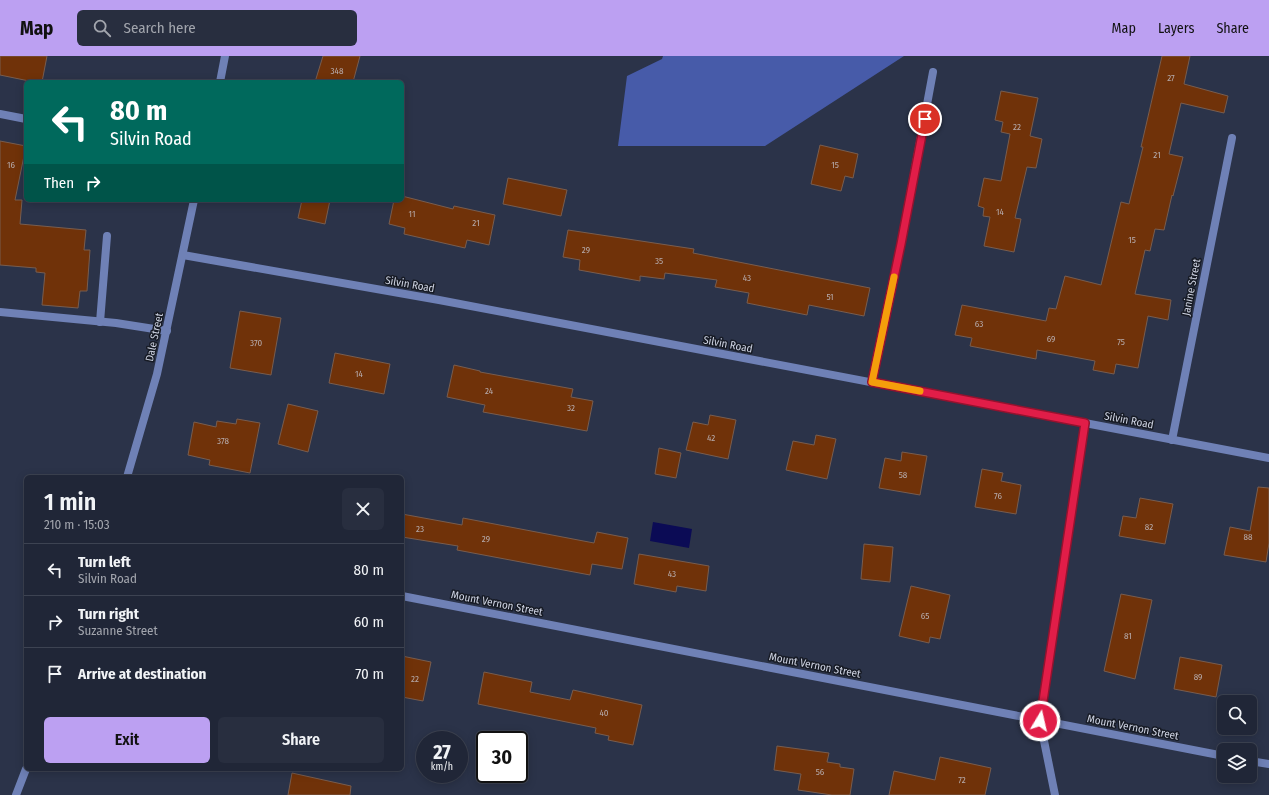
<!DOCTYPE html>
<html lang="en">
<head>
<meta charset="utf-8">
<style>
	body { margin:0; font-family:"Fira Sans Condensed",sans-serif; background:#282e3f; color:#f1f3f6; height:100vh; display:flex; flex-direction:column; font-size:15px; white-space:nowrap }
	* { box-sizing:border-box; margin:0 }
	p { font-size:13px; color:#a2a5ad }
	.icon { flex:none; width:22px; height:22px; fill:none; stroke:currentColor; stroke-width:2; stroke-linecap:round; stroke-linejoin:round }
	.map { position:relative; flex:1; overflow:hidden }
	.details { position:absolute; left:24px; top:419px; width:380px; height:296px; display:flex; flex-direction:column; background:#202637; border-radius:6px; box-shadow:0 2px 10px #0003,0 0 0 1px #3d4352 }
	.details>* { flex:none }
	.top-card { position:absolute; left:24px; top:24px; width:380px; height:122px; border-radius:6px; box-shadow:0 2px 10px #0003,0 0 0 1px #3d4352; background:#00695c; color:#fff; overflow:hidden }
	.tools { position:absolute; left:1217px; top:639px; display:grid; gap:8px }
	.tools a { display:grid; place-items:center; width:40px; height:40px; border-radius:6px; background:#202637; box-shadow:0 2px 10px #0003,0 0 0 1px #3d4352; font-size:20px }
	.speed { position:absolute; left:416px; top:675px; display:flex; gap:8px; font-size:20px; font-weight:700; text-align:center }
	.speed>* { display:grid; place-content:center; width:52px; height:52px; border-radius:50%; background:#202637; box-shadow:0 2px 10px #0003,0 0 0 1px #3d4352; line-height:1 }
	.speed small { font-size:10px; font-weight:400 }
	.speed .limit { border:2px solid #111; border-radius:6px; background:#fff; color:#111 }
	.pin { position:absolute; display:grid; place-items:center; width:34px; height:34px; color:#fff; margin:-17px; border:2px solid #fff; border-radius:50%; box-shadow:0 1px 4px #0007 }
	.me { position:absolute; width:44px; margin:-22px; rotate:9deg; stroke-linejoin:round; filter:drop-shadow(0 0 3px #0008) }
	.turn { display:flex; align-items:center; gap:14px; height:84px; padding:0 20px; font-size:18px }
	.turn .icon { width:52px; height:52px; stroke-width:2.5 }
	.turn b { display:block; font-size:28px; line-height:34px }
	.then { display:flex; align-items:center; height:38px; padding:0 20px; background:#0003; gap:8px; font-size:15px }
	.round { display:grid; place-items:center; flex:none; width:42px; height:42px; border-radius:6px; background:#282e3f }
	.overview { display:flex; align-items:center; justify-content:space-between; height:68px; padding:0 20px }
	h1 { font-size:24px; font-weight:600; line-height:30px }
	.primary-button { display:flex; gap:8px; margin-top:auto; padding:8px 20px }
	.primary-button a { flex:1; height:46px; border-radius:6px; background:#bca0f2; color:#111; font-size:16px; font-weight:600; line-height:46px; text-align:center }
	.primary-button a+a { background:#282e3f; color:#f1f3f6 }
	ul { padding:0; list-style:none }
	li { display:flex; align-items:center; gap:12px; height:52px; padding:0 20px; border-top:1px solid #3d4352 }
	li div { flex:1 }
	li b { display:block; font-size:15px }
	li em { font-style:normal }
	header { display:flex; align-items:center; gap:24px; box-sizing:border-box; height:56px; padding:0 20px; background:#bca0f2; color:#111 }
	header strong { font-size:19px }
	nav { display:flex; gap:22px; margin-inline-start:auto; font-size:14px }
	.search { width:280px; height:36px; background:#282e3f; display:flex; align-items:center; gap:10px; box-sizing:border-box; padding:0 14px; border-radius:6px; color:#a2a5ad; font-size:15px }
	.map>svg:first-child { display:block }
</style>
</head>
<body>
<header>
<strong>Map</strong>
<div class="search"><svg class="icon" aria-label="search" viewBox="0 0 24 24"><circle cx="10" cy="10" r="6"/><path d="M15 15l6 6"/></svg>Search here</div>
<nav><a>Map</a><a>Layers</a><a>Share</a></nav>
</header>
<div class="map">
<svg width="1269" height="739" viewBox="0 0 1269 739">
	<rect width="100%" height="100%" fill="#2b3349"/>
	<!-- forest -->
	<polygon fill="#475ba9" points="663,0 904,0 765,90 618,90 627,20 662,3"/>
	<!-- water -->
	<polygon fill="#0b0b55" points="653,466 692,473 689,492 650,485"/>
	<!-- building -->
	<g fill="#703209" stroke="#785d4f">
		<polygon points="0,0 47,0 42,26 34,26 0,19"/>
		<polygon points="323,0 360,0 353,26 315,26"/>
		<polygon points="1162,0 1190,0 1184,28 1228,40 1224,57 1181,47 1169,98 1183,101 1173,140 1172,139 1164,174 1155,173 1150,195 1145,194 1135,238 1171,244 1168,264 1148,260 1138,312 1116,308 1114,318 1093,314 1095,305 1037,294 1036,303 970,290 972,282 955,279 962,249 1046,265 1049,252 1056,253 1065,220 1101,229 1121,146 1129,148 1143,91 1141,91"/>
		<polygon points="1001,35 1038,42 1030,80 1042,83 1036,112 1027,111 1015,162 1021,163 1014,196 984,190 990,161 983,160 984,152 978,150 984,122 1001,125 1010,78 1001,76 1003,66 995,64"/>
		<polygon points="0,85 26,90 15,144 22,144 20,168 86,174 84,194 90,194 87,235 80,235 78,252 42,249 45,217 36,216 36,212 0,209"/>
		<polygon points="820,89 858,98 853,122 845,120 841,135 811,128"/>
		<polygon points="508,122 567,134 561,160 503,148"/>
		<polygon points="402,140 453,153 454,150 495,159 489,189 467,184 465,192 404,178 405,172 389,168 394,144 402,144"/>
		<polygon points="302,144 330,144 325,168 298,162"/>
		<polygon points="568,174 694,193 693,197 870,232 864,260 809,249 807,259 747,247 749,237 715,231 717,224 665,217 664,223 640,220 640,225 579,214 580,204 563,201"/>
		<polygon points="240,255 281,262 271,319 230,312"/>
		<polygon points="335,297 390,308 384,338 329,327"/>
		<polygon points="454,309 480,315 480,316 573,333 571,341 593,345 587,375 483,356 485,349 447,341"/>
		<polygon points="288,348 318,355 308,396 278,388"/>
		<polygon points="710,359 736,364 728,403 686,394 693,366 708,369"/>
		<polygon points="237,363 260,367 250,417 209,409 210,404 188,399 194,366 216,371 217,365 236,368"/>
		<polygon points="816,379 836,383 827,423 786,414 793,385 814,389"/>
		<polygon points="659,392 681,397 676,422 655,418"/>
		<polygon points="902,396 927,400 920,439 879,432 885,402 901,405"/>
		<polygon points="982,413 1003,417 1001,425 1021,429 1016,458 975,451"/>
		<polygon points="1258,431 1269,432 1269,487 1266,506 1224,499 1230,471 1250,475"/>
		<polygon points="1140,442 1173,448 1165,488 1119,480 1123,460 1136,462"/>
		<polygon points="402,458 462,469 463,462 594,487 597,476 628,482 622,513 592,508 590,519 457,494 458,490 402,481"/>
		<polygon points="864,488 893,491 890,526 861,523"/>
		<polygon points="639,498 709,510 706,535 677,530 676,536 634,528"/>
		<polygon points="911,530 950,539 940,583 930,581 929,587 899,580"/>
		<polygon points="1121,538 1152,544 1135,623 1104,615"/>
		<polygon points="402,600 431,606 423,645 402,641"/>
		<polygon points="1180,601 1222,609 1216,641 1174,633"/>
		<polygon points="484,616 532,626 530,636 570,644 573,634 642,649 633,689 608,684 609,680 595,677 596,672 478,648"/>
		<polygon points="777,690 829,697 827,706 840,708 840,711 854,713 850,739 832,739 798,734 801,718 774,714"/>
		<polygon points="940,701 991,712 985,739 889,739 894,715 935,724"/>
		<polygon points="292,717 351,730 350,739 288,739"/>
	</g>
	<g fill="none" stroke-linecap="round" stroke-linejoin="round">
		<!-- service -->
		<g stroke="#6f81b6" stroke-width="8">
			<polyline points="0,256 116,267 167,275"/>
			<polyline points="100,266 107,180"/>
		</g>
		<!-- minor -->
		<g stroke="#6f81b6" stroke-width="8">
			<polyline points="0,58 26,63"/>
			<polyline points="183,199 439,244 1269,402"/>
			<polyline points="872,326 901,188 933,16"/>
			<polyline points="1172,384 1232,82"/>
			<polyline points="402,540 1224,700"/>
			<polyline points="1250,705 1269,708"/>
			<polyline points="1055,739 1040,665 1085,367"/>
		</g>
		<!-- tertiary -->
		<g stroke="#6f81b6" stroke-width="8">
			<polyline points="220,26 225,0"/>
			<polyline points="127,421 157,318 194,144"/>
			<polyline points="16,739 26,713"/>
		</g>
	</g>
	<g fill="none" stroke-linecap="round" stroke-linejoin="round">
		<defs>
			<polyline id="route" points="925,63 901,188 872,326 1085,367 1040,665"/>
		</defs>
		<!-- route casing -->
		<use href="#route" stroke="#92132f" stroke-width="10"/>
		<!-- route -->
		<use href="#route" stroke="#e11d48" stroke-width="7"/>
		<!-- slow -->
		<polyline stroke="#f59e0b" stroke-width="7" points="894,221 872,326 920,335"/>
	</g>
	<g text-anchor="middle" stroke-width="3" stroke-linejoin="round" paint-order="stroke">
		<!-- number labels -->
		<g font-size="9" fill="#b6abac">
			<text x="337" y="18">348</text>
			<text x="1171" y="25">27</text>
			<text x="1017" y="74">22</text>
			<text x="1157" y="102">21</text>
			<text x="11" y="112">16</text>
			<text x="835" y="112">15</text>
			<text x="1000" y="159">14</text>
			<text x="412" y="161">11</text>
			<text x="476" y="170">21</text>
			<text x="1132" y="187">15</text>
			<text x="586" y="197">29</text>
			<text x="659" y="208">35</text>
			<text x="747" y="225">43</text>
			<text x="830" y="244">51</text>
			<text x="979" y="271">63</text>
			<text x="1051" y="286">69</text>
			<text x="1121" y="289">75</text>
			<text x="256" y="290">370</text>
			<text x="359" y="321">14</text>
			<text x="489" y="338">24</text>
			<text x="571" y="355">32</text>
			<text x="711" y="385">42</text>
			<text x="223" y="388">378</text>
			<text x="903" y="422">58</text>
			<text x="998" y="443">76</text>
			<text x="1149" y="474">82</text>
			<text x="420" y="476">23</text>
			<text x="1248" y="484">88</text>
			<text x="486" y="486">29</text>
			<text x="672" y="521">43</text>
			<text x="925" y="563">65</text>
			<text x="1128" y="583">81</text>
			<text x="1198" y="624">89</text>
			<text x="415" y="626">22</text>
			<text x="604" y="660">40</text>
			<text x="820" y="719">56</text>
			<text x="962" y="727">72</text>
		</g>
		<!-- street labels -->
		<g font-size="11" fill="#ced3e2" stroke="#171b25">
			<text transform="translate(410 228) rotate(10)" y="4">Silvin Road</text>
			<text transform="translate(1191 231) rotate(-79)" y="4">Janine Street</text>
			<text transform="translate(154 281) rotate(-78)" y="4">Dale Street</text>
			<text transform="translate(728 288) rotate(11)" y="4">Silvin Road</text>
			<text transform="translate(1129 364) rotate(11)" y="4">Silvin Road</text>
			<text transform="translate(497 547) rotate(11)" y="4">Mount Vernon Street</text>
			<text transform="translate(815 609) rotate(11)" y="4">Mount Vernon Street</text>
			<text transform="translate(1133 671) rotate(11)" y="4">Mount Vernon Street</text>
		</g>
	</g>
</svg>
<div class="tools">
<a><svg class="icon" aria-label="search" viewBox="0 0 24 24"><circle cx="10" cy="10" r="6"/><path d="M15 15l6 6"/></svg></a>
<a><svg class="icon" aria-label="layers" viewBox="0 0 24 24"><path d="M12 4l9 5-9 5-9-5zM3 14l9 5 9-5"/></svg></a>
</div>
<div class="speed"><div>27<small>km/h</small></div><div class="limit">30</div></div>
<div class="pin" style="left:925px;top:63px;background:#d93025"><svg class="icon" aria-label="arrive" viewBox="0 0 24 24"><path d="M6 21V4h12l-3 4 3 4H6"/></svg></div>
<svg class="me" style="left:1040px;top:665px" viewBox="-20 -20 40 40"><circle r="17" fill="#e11d48" stroke="#fff" stroke-width="3"/><path d="M0-11L8 9 0 5-8 9z" fill="#fff"/></svg>
<div class="top-card">
<div class="turn"><svg class="icon" aria-label="left" viewBox="0 0 24 24"><path d="M17 20v-9H6M10 6l-5 5 5 5"/></svg><div><b>80 m</b>Silvin Road</div></div>
<div class="then">Then<svg class="icon" aria-label="right" viewBox="0 0 24 24"><path d="M7 20v-9h11M14 6l5 5-5 5"/></svg></div>
</div>
<section class="details">
<div class="overview"><div><h1>1 min</h1><p>210 m · 15:03</p></div><a class="round"><svg class="icon" aria-label="close" viewBox="0 0 24 24"><path d="M6 6l12 12M18 6L6 18"/></svg></a></div>
<ul>
<li><svg class="icon" aria-label="left" viewBox="0 0 24 24"><path d="M17 20v-9H6M10 6l-5 5 5 5"/></svg><div><b>Turn left</b><p>Silvin Road</p></div><em>80 m</em></li>
<li><svg class="icon" aria-label="right" viewBox="0 0 24 24"><path d="M7 20v-9h11M14 6l5 5-5 5"/></svg><div><b>Turn right</b><p>Suzanne Street</p></div><em>60 m</em></li>
<li><svg class="icon" aria-label="arrive" viewBox="0 0 24 24"><path d="M6 21V4h12l-3 4 3 4H6"/></svg><div><b>Arrive at destination</b></div><em>70 m</em></li>
</ul>
<div class="primary-button"><a>Exit</a><a>Share</a></div>
</section>
</div>
</body>
</html>
